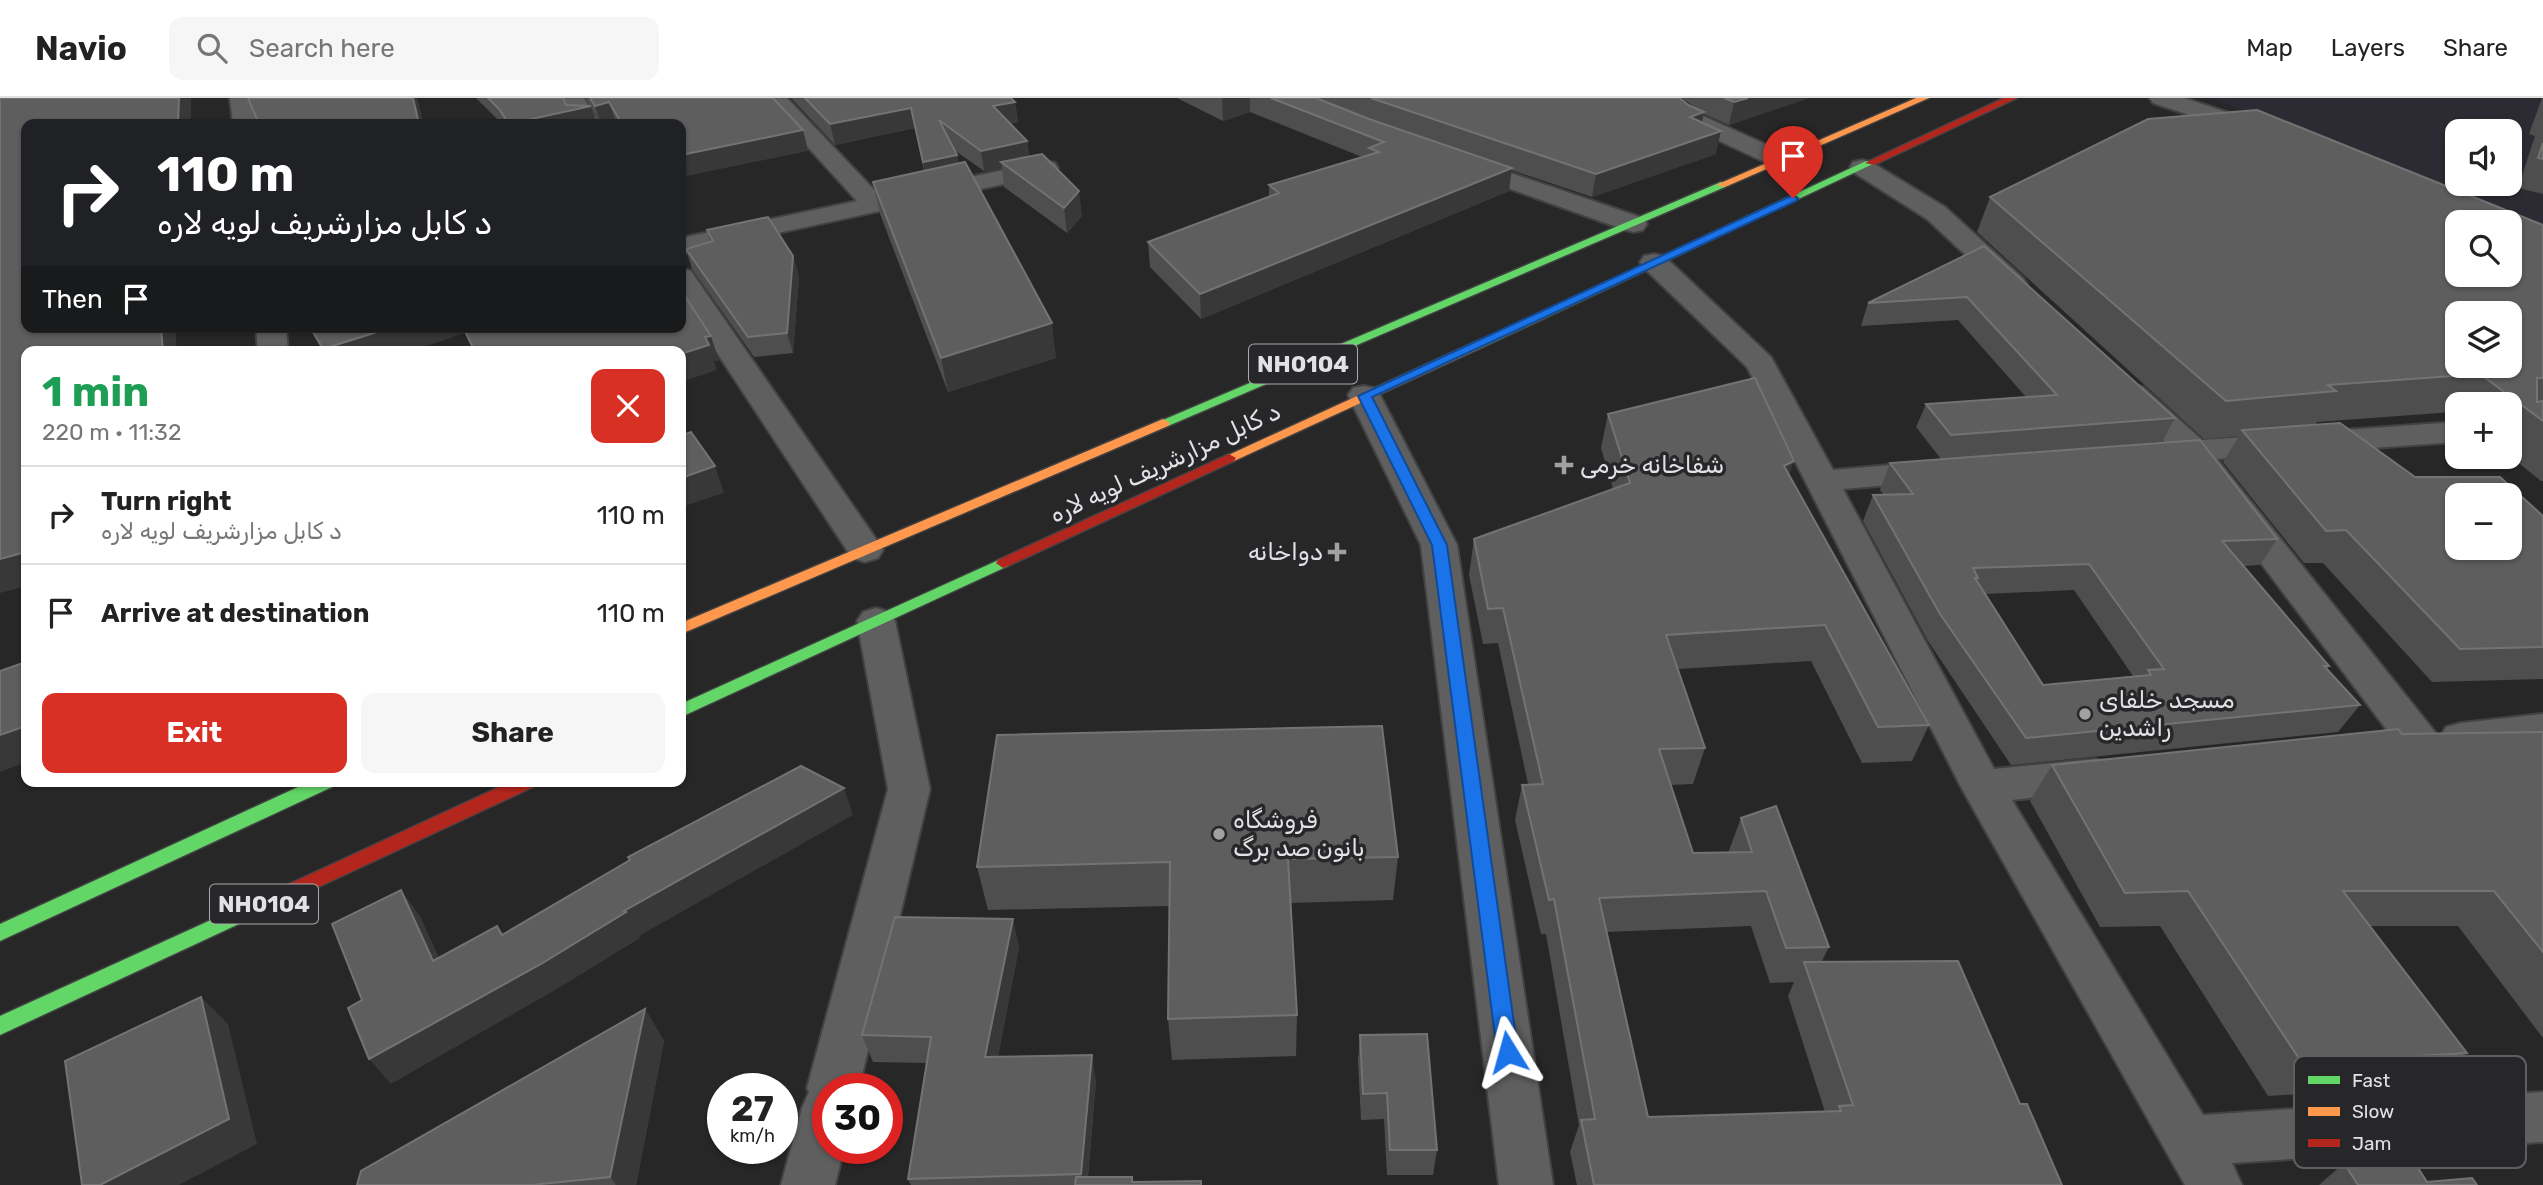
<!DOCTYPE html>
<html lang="en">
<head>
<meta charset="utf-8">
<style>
	body { margin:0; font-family:Rubik,"Noto Naskh Arabic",sans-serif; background:#f6f6f6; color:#222; height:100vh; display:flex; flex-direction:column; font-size:26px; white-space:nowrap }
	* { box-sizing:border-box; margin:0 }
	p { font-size:23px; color:#767676 }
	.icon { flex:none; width:38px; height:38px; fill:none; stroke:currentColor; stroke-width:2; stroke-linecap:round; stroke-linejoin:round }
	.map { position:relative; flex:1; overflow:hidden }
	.side { position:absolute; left:21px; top:248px; width:665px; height:441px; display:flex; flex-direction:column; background:#fff; border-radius:14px; box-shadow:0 2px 5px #0004 }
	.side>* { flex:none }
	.top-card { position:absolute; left:21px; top:21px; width:665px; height:214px; border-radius:14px; box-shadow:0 2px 5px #0004; background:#202124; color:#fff; overflow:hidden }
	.tools { position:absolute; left:2445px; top:21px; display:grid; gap:14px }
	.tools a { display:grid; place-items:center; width:77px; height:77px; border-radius:14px; background:#fff; box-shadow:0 2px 5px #0004; font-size:35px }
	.speed { position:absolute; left:707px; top:975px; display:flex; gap:14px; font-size:35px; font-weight:700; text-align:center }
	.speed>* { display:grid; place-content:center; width:91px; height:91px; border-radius:50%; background:#fff; box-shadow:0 2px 5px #0004; line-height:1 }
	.speed small { font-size:18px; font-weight:400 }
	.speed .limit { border:10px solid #d22; background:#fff; color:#111 }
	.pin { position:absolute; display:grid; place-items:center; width:60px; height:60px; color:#fff; margin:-72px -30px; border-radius:50% 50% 50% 0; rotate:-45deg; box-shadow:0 0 7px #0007 }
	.pin .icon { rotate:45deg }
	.me { position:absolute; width:77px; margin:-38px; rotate:352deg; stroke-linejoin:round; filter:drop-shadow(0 0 5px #0008) }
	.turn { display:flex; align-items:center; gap:24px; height:147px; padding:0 21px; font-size:32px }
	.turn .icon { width:91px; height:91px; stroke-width:2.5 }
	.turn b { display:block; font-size:49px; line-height:60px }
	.then { display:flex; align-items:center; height:66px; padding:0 21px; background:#0003; gap:14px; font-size:26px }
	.round { display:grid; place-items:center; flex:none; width:74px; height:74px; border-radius:14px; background:#f6f6f6 }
	.head { display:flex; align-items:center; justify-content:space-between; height:119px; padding:0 21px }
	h1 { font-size:42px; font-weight:700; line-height:52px; color:#1e9e55 }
	.button { display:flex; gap:14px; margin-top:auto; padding:14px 21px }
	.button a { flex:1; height:80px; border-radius:14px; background:#d93025; color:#fff; font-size:28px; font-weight:700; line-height:80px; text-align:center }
	.button a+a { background:#f6f6f6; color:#222 }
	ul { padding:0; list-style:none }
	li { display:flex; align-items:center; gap:21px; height:98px; padding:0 21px; border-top:2px solid #e0e0e0 }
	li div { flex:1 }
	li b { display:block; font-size:26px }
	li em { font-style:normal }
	header { display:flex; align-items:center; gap:42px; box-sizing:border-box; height:98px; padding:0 35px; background:#fff; border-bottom:2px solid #e0e0e0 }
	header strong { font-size:33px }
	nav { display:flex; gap:38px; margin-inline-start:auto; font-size:24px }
	.search { width:490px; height:63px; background:#f6f6f6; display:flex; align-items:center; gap:18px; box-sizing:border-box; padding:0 24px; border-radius:14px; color:#767676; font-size:26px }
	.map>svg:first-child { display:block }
</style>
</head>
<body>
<header>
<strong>Navio</strong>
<div class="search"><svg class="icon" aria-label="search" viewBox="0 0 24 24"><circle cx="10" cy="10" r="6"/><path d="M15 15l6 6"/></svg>Search here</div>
<nav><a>Map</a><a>Layers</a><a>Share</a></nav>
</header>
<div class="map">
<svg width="2543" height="1087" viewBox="0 0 2543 1087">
	<rect width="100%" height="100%" fill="#272728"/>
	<!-- built -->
	<path fill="#2c2a32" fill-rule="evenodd" d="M2211,0H2543V130L2267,21ZM2457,33H2510V86H2457Z"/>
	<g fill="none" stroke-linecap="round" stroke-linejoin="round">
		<defs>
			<g id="street">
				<polygon points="230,0 252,0 257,26 233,26"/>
				<polygon points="562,0 584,0 600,26 576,26"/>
				<polygon points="763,0 787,0 880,98 1046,63 1055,65 1058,70 1055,75 1046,77 681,156 681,140 857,103"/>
				<polygon points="1653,0 1678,0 1701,17 1787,56 1790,61 1787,66 1778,68 1769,66 1685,27"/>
				<polygon points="2150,0 2184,0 2269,28 2273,33 2269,38 2253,38 2153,5"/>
				<polygon points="1461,58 1643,120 1647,126 1643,132 1634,134 1625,132 1452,70 1449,65 1452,60"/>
				<polygon points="1862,62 1871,64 1945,109 2023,180 2027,186 2023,192 2013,194 2003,192 1927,121 1853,74 1850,69 1853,64"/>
				<polygon points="1654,156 1664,158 1771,259 1833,372 1936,363 1948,366 1953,373 1948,380 1936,383 1843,391 1994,671 2095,661 2110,666 2116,677 2110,688 2095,693 2012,702 2203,1017 2543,994 2543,1044 2232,1065 2242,1087 2185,1087 1961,689 1747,269 1644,170 1640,164 1644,158"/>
				<polygon points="681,171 691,173 878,444 883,452 878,460 865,464 852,460 681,200"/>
				<polygon points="256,229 286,229 288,254 258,254"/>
				<polygon points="2132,287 2143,289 2202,342 2457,324 2457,344 2217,361 2435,634 2441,645 2435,656 2420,660 2405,656 2184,363 2162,361 2157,354 2162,347 2167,346 2116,296 2121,289"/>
				<polygon points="1364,288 1375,290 1380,297 1457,447 1553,1087 1499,1087 1421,447 1348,297 1353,290"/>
				<polygon points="876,510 889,514 895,523 930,691 859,990 828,990 828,1050 844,1050 835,1087 781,1087 802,1010 809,994 807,990 888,691 857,523 863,514"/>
				<polygon points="2543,616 2543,646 2461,655 2446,651 2440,640 2446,629 2461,625"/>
			</g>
			<g id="fast">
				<polygon points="1866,63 1875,65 1483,249 1475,249 1473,246"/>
				<polygon points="1721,84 1726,87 1725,89 1168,328 1158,328 1156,325"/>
				<polygon points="1003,460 1008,462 1010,465 1008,468 681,619 681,606"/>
				<polygon points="309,684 335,684 332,689 0,843 0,826"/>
				<polygon points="292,785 299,788 301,793 299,798 0,937 0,918"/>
			</g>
			<g id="slow">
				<polygon points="1916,0 1929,0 1725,89 1716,87"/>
				<polygon points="1479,242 1483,243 1483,249 1234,363 1229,364 1222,360"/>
				<polygon points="1163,321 1170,325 1168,328 681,536 681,525"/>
			</g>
			<g id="jam">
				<polygon points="2004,0 2017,0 1874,67 1865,65"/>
				<polygon points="1229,356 1236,360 1234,363 1008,468 1003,470 996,465 998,462"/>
				<polygon points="510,684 536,684 533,689 299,798 292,801 285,798 283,793 285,788"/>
			</g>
		</defs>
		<!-- street casing -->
		<use href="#street" stroke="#424243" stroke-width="4"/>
		<!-- fast casing -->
		<use href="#fast" stroke="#424243" stroke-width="3"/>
		<!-- slow casing -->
		<use href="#slow" stroke="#424243" stroke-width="3"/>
		<!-- jam casing -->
		<use href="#jam" stroke="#424243" stroke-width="3"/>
		<!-- street -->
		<use href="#street" fill="#5f5f60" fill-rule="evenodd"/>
		<!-- fast -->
		<use href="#fast" fill="#63d668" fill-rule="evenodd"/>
		<!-- slow -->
		<use href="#slow" fill="#ff974d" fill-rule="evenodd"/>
		<!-- jam -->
		<use href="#jam" fill="#b3261e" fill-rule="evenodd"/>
	</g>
	<!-- wall -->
	<g fill="#4e4e4e" fill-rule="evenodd">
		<polygon points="476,0 563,0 566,7 590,8 586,0 773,0 803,32 808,53 681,26 617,26 616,24 608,26 601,26 592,10 597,26 502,26"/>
		<polygon points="791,0 1011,0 1015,4 1018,24 1010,26 1027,43 1029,58 1082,118 1067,135 1004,89 1002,70 984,73 954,52 957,57 959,66 1056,260 948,294 880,116 873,84 924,73 915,30 835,47"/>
		<polygon points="1177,0 1680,0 1688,7 1697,11 1682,0 1809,0 1729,27 1704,16 1702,24 1716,56 1592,99 1511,72 1509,93 1201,221 1150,169 1148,144 1269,99 1269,87 1362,59 1250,14 1223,23"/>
		<polygon points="2542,0 2543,0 2543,96 2518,90 2535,38 2529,36"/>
		<polygon points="1990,99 2543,127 2543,383 2541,383 2510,358 2510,306 2457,306 2457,317 2453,314 2317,324 2315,327 2415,379 2543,418 2543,581 2432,584 2323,465 2304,465 2223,364 2239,338 2204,341 1977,134"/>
		<polygon points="707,132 793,158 799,179 793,255 754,259 692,171 686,151 710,143"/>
		<polygon points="1984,148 2175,320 2162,344 1941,361 1916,329 1926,306 2026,299 1958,222 1861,228 1868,205"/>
		<path d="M1608,316L1789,377L1929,627L1912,663L1862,665L1811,563L1678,571L1705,650L1693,686L1671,687L1693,755H1728L1741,720L1829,849L1822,863L2020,1006L2062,1087H1577L1570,1054L1579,1027L1546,836H1541L1515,722L1522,687L1528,686L1498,545L1483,546L1469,477L1474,441L1613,391L1601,350ZM1751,828L1770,885L1794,884L1788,898L1825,1014L1648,1019L1607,834Z"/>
		<path d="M1890,365L2277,441L2260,467L2243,468L2329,568L2327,571L2360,607L2338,634L2011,667L1928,543L1863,423L1873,397H1884L1880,392ZM2074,492L2133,578L2043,587L1985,496Z"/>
		<polygon points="2543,634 2543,940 2458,828 2369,828 2467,955 2428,988 2268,998 2160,828 2100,829 2030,703 2052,667 2402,636"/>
		<polygon points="1398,759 1393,802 1290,805 1297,917 1296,958 1172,962 1168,921 1170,808 988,812 977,769"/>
		<polygon points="1019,849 998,959 1096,983 1088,1079 1132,1079 1133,1084 1201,1087 911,1087 908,1081 927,965 873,964 862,937"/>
		<polygon points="645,911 664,943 636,1087 357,1087"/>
		<polygon points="1360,937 1437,1052 1433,1077 1387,1077 1384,1021 1361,1022 1358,963"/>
		<polygon points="2344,1065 2427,1084 2477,1087 2319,1087"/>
	</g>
	<!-- shaded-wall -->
	<g fill="#383838">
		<polygon points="179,0 191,0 191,26 178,26"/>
		<polygon points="413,0 417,0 424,26 419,26"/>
		<polygon points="1225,0 1250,0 1250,14 1223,23 1222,1"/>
		<polygon points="1748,0 1809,0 1729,27 1734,4"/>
		<polygon points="609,4 616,24 601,26 595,8"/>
		<polygon points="1015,4 1018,24 996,28 993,8"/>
		<polygon points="591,8 597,26 513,26"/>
		<polygon points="911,10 915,30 835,47 830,26"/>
		<polygon points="1704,14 1699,37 1690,19"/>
		<polygon points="803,32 808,53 681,79 681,57"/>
		<polygon points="1721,33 1716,56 1592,99 1596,76"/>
		<polygon points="1027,43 1030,64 1001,64 1002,70 984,73 981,53"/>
		<polygon points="957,57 961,78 927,85 923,64"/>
		<polygon points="1512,70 1509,93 1201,221 1200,196"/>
		<polygon points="1079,93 1082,118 1067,135 1064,110"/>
		<polygon points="793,158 799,179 793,255 787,235"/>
		<polygon points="1052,225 1056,260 948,294 941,260"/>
		<polygon points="161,229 175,229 177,254 163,254"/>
		<polygon points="393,229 462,229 465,235 408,254 325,254 323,251"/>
		<polygon points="711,238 719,263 714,263 717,272 681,284 681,256 705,239"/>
		<polygon points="1794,363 1782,398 1784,368"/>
		<polygon points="715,368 724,395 681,409 681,380"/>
		<polygon points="26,454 26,488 0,495 0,461"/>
		<polygon points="26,628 26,664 0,674 0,637"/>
		<polygon points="844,690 853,717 639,838 640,840 557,891 391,986 369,961 624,813"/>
		<polygon points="401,792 420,818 452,888 433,863"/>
		<polygon points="1013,821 1019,849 993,985 985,959"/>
		<polygon points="201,899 228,926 257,1046 179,1087 100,1087"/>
		<polygon points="645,911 664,943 636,1087 616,1087 610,1079"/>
		<polygon points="1092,957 1096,983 1087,1087 1083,1087 1081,1076"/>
	</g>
	<!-- building -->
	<g fill="#5e5e5e" stroke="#737373" stroke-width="2" fill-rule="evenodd">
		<polygon points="0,0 179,0 178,26 26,26 26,229 161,229 163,254 26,254 26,454 0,461"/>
		<polygon points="248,0 413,0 419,26 259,26"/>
		<polygon points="488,0 563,0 566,7 591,8 509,26 499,11"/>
		<polygon points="590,0 773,0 803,32 681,57 681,26 622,26 609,4 595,8"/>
		<polygon points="805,0 1011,0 1015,4 993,8 1027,43 981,53 939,22 957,57 923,64 911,10 830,26"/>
		<polygon points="1271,0 1316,0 1369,21 1512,70 1200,196 1148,144 1279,95 1269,87 1379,54 1369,50 1384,44"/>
		<polygon points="1371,0 1680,0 1688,7 1704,14 1690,19 1721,33 1596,76"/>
		<polygon points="1724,0 1748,0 1734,4"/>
		<path d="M2257,12L2543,127V280H2537V304L2543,303V323L2480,276L2328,287L2336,293L2226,303L1990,99L2148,21ZM2457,124H2510V177H2457ZM2457,215H2510V268H2457Z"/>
		<polygon points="2543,45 2543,61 2538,60"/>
		<polygon points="1042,56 1079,93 1064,110 1001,64"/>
		<polygon points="965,64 1052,225 941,260 873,84"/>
		<polygon points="768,119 793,158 787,235 748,239 686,151 713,143 707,132"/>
		<polygon points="1984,148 2175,320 1951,337 1926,306 2057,297 1967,199 1868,205"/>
		<polygon points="681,192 711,238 705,239 709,247 681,256 681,254 475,254 463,229 681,229"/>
		<polygon points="310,229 393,229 323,251"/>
		<polygon points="1755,280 1794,363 1784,368 1929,627 1878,629 1825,527 1666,537 1705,650 1659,651 1693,755 1752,754 1741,720 1776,708 1829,849 1786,850 1766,793 1599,800 1648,1019 1841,1013 1839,1008 1853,1007 1804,864 1958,863 2020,1006 2027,1006 2062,1087 1594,1087 1581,1022 1595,1021 1554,801 1549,802 1522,687 1543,686 1503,510 1488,511 1474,441 1630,385 1608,316"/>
		<path d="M2340,325L2415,379H2500L2543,418V549L2460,551L2346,432L2326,433L2242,332ZM2457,397H2510V450H2457Z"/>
		<polygon points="691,334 715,368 681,380 681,338"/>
		<path d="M2200,342L2277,441L2222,443L2329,568H2324L2360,607L2026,640L1940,516L1873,397L1913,396L1890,365ZM2089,466L2164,571L2148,572L2151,577L2043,587L1975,480H1978L1973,470Z"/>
		<polygon points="26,564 26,628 0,637 0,573"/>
		<polygon points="1382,628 1398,759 1288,761 1297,917 1168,921 1170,764 977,769 997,637"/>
		<polygon points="2398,631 2402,636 2543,634 2543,854 2494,793 2343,793 2467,955 2302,965 2188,793 2125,795 2052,667"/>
		<polygon points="801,668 844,690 624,813 626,814 541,866 369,961 348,910 362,902 332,826 401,792 433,863 497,828 502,837 630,762 628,759"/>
		<polygon points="895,819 1013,821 985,959 1092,957 1081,1076 908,1081 931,939 862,937"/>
		<polygon points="201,899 229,1021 100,1087 82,1087 65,963"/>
		<polygon points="645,911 610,1079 531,1087 357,1087 361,1073"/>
		<polygon points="1427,936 1437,1052 1390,1052 1387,995 1363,996 1360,937"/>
		<polygon points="2413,1062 2427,1084 2472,1080 2477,1087 2358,1087 2344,1065"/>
		<polygon points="1076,1079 1132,1079 1132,1084 1201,1083 1201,1087 1075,1087"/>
	</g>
	<!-- route -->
	<polygon fill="#1a73e8" stroke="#114b97" stroke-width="2" points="1793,97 1798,100 1796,103 1372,299 1447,447 1518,954 1515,960 1508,963 1500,960 1497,954 1432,447 1358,298"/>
	<!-- markers -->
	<g fill="#a1a1a2" stroke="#272629" stroke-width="2.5">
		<path d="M1560.5 356.5h7v7h7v7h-7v7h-7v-7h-7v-7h7z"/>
		<path d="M1333.5 443.5h7v7h7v7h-7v7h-7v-7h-7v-7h7z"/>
		<circle cx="2085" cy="616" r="7"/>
		<circle cx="1219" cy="736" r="7"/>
	</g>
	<g text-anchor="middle" stroke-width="7" stroke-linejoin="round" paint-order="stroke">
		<!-- shield labels -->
		<g fill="#272629" stroke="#aaaaac" stroke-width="2">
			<rect x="1249" y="246.5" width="108" height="39" rx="5"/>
			<rect x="210" y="786.5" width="108" height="39" rx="5"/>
		</g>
		<g font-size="23" font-weight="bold" fill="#e2e2e4">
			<text x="1303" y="274">NH0104</text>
			<text x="264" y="814">NH0104</text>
		</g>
		<!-- street labels -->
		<g font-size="24" fill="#e2e2e4" stroke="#272629">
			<text transform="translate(1165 365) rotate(-25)" y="8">د کابل مزارشریف لویه لاره</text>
		</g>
		<!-- poi labels -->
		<g font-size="24" fill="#e2e2e4" stroke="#272629" text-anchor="start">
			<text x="1580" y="375">شفاخانه خرمی</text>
			<text x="1323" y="462" text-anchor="end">دواخانه</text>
			<text x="2099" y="610">مسجد خلفای<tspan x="2099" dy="28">راشدین</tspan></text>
			<text x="1233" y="730">فروشگاه<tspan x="1233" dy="28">بانون صد برگ</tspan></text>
		</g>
	</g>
	<!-- legend -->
	<rect x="2294" y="958" width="232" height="112" rx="10" fill="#272629" stroke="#5f5e61" stroke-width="2"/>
	<rect x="2308" y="978" width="32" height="8" fill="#63d668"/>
	<rect x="2308" y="1009" width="32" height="9" fill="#ff974d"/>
	<rect x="2308" y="1041" width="32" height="8" fill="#b3261e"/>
	<g font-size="19" fill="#e2e2e4">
		<text x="2352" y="989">Fast</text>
		<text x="2352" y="1020">Slow</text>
		<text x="2352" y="1052">Jam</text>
	</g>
</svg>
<div class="tools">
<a><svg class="icon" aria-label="sound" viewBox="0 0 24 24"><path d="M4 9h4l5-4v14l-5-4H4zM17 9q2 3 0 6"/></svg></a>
<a><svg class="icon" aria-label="search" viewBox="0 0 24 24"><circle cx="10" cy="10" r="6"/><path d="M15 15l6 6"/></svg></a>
<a><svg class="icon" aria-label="layers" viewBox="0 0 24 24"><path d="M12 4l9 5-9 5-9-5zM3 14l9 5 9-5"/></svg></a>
<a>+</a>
<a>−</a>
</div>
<div class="speed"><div>27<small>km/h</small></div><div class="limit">30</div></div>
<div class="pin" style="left:1793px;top:100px;background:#d93025"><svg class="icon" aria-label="arrive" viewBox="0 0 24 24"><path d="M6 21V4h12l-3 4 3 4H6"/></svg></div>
<svg class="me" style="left:1508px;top:954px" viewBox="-20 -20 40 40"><path d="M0-17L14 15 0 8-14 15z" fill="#1a73e8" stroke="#fff" stroke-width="4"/></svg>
<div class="top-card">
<div class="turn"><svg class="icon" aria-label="right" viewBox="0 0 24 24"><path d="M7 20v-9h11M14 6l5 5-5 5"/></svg><div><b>110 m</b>د کابل مزارشریف لویه لاره</div></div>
<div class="then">Then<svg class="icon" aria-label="arrive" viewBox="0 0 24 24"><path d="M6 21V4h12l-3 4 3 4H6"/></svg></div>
</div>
<section class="side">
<div class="head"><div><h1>1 min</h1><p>220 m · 11:32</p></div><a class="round" style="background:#d93025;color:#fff"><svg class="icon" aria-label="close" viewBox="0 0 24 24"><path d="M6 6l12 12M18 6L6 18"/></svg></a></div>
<ul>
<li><svg class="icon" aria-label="right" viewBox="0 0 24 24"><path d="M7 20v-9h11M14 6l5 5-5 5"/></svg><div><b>Turn right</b><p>د کابل مزارشریف لویه لاره</p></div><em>110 m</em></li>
<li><svg class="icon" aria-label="arrive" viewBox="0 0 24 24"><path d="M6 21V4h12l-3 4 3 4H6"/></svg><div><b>Arrive at destination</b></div><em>110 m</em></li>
</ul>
<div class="button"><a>Exit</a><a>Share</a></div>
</section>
</div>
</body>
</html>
